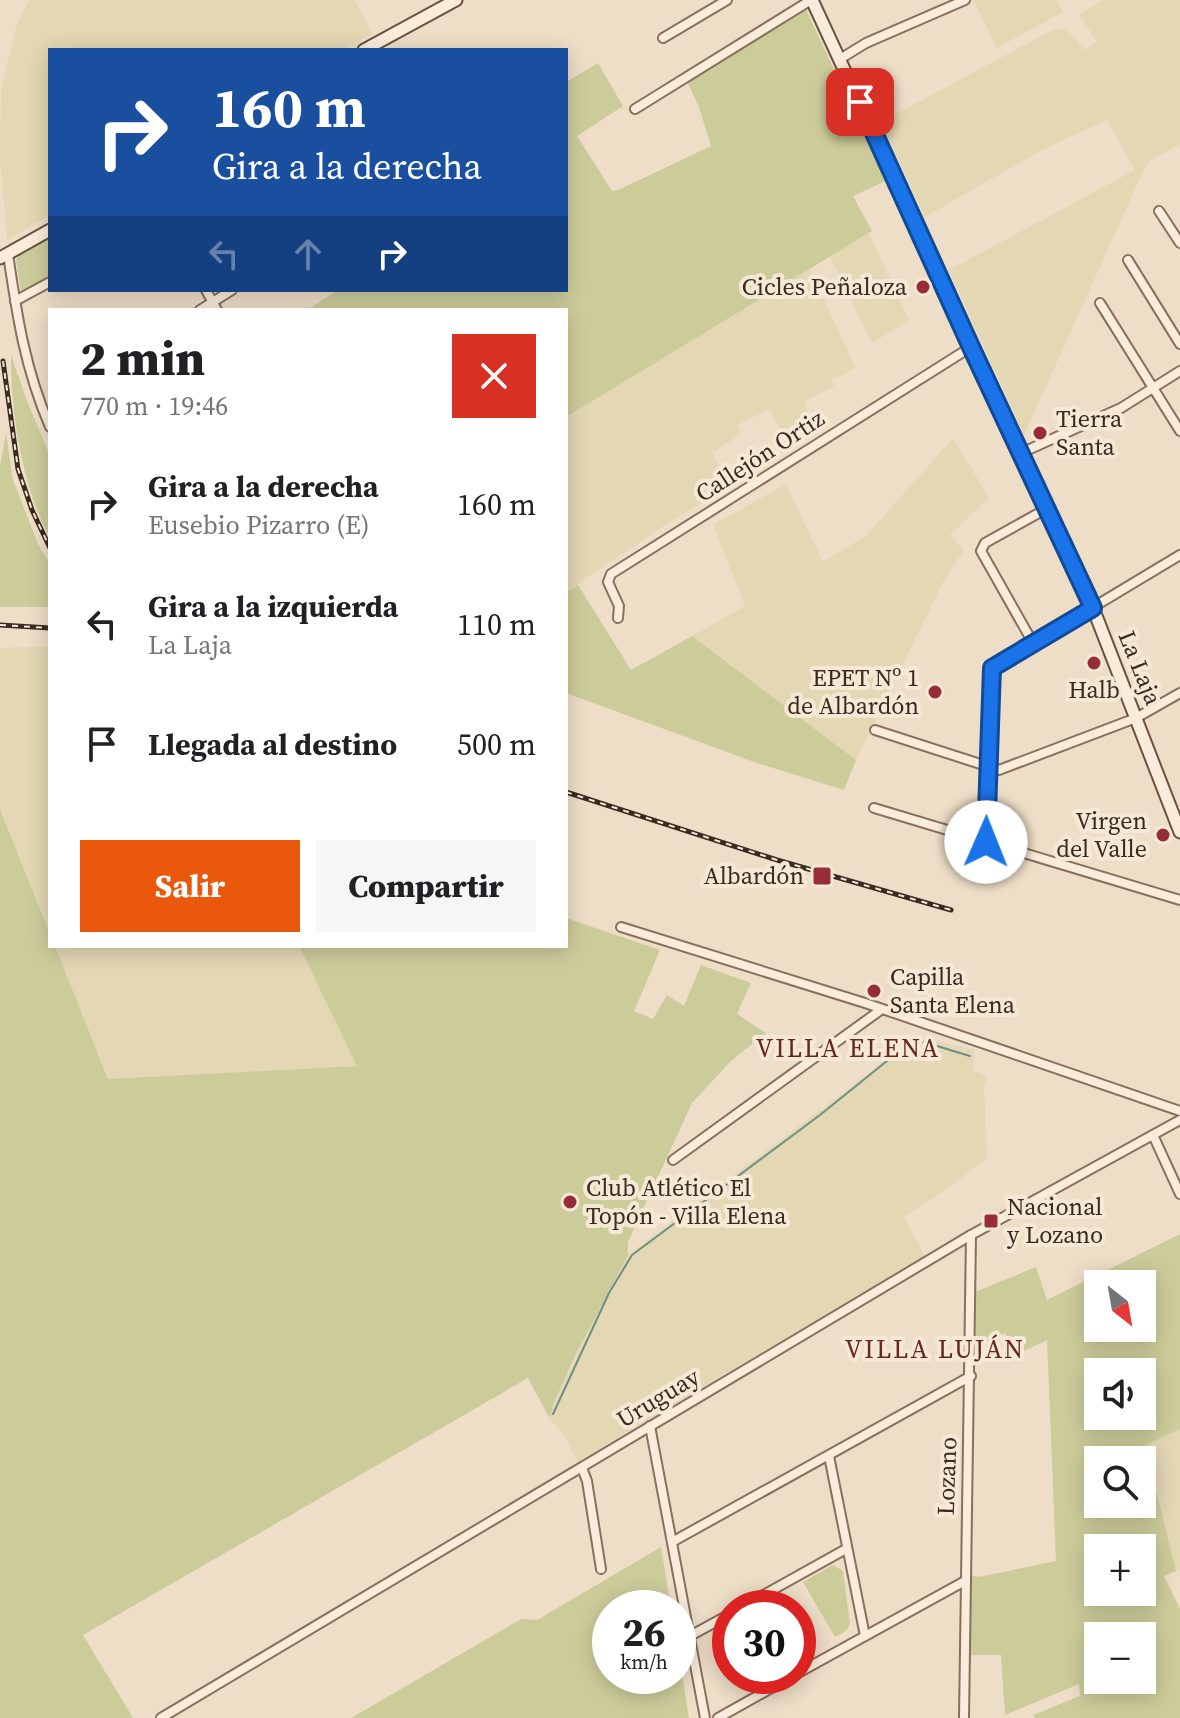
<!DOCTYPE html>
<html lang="es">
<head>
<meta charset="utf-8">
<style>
	body { margin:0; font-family:"Source Serif 4",serif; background:#f6f6f6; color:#202124; height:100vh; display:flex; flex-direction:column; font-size:30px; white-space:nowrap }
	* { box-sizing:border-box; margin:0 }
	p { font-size:26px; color:#757577 }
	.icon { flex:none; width:44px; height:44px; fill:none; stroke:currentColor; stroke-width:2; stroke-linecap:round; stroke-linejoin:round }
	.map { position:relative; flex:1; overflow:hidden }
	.side { position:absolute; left:48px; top:308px; width:520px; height:640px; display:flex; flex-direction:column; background:#fff; border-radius:0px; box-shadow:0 4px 20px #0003 }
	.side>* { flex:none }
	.guide { position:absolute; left:48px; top:48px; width:520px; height:244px; border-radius:0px; box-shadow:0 4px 20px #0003; background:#1a4fa0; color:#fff; overflow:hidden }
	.needle { width:52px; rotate:149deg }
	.tools { position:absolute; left:1084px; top:1270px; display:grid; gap:16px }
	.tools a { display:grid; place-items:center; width:72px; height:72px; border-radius:0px; background:#fff; box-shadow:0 4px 20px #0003; font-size:40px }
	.speed { position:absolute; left:592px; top:1590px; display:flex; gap:16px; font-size:40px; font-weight:700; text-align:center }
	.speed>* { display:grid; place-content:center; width:104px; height:104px; border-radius:50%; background:#fff; box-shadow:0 4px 20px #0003; line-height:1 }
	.speed small { font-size:20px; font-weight:400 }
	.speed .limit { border:12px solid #d22; background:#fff; color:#111 }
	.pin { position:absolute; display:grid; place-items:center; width:68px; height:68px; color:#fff; margin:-34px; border-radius:16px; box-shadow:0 4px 12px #0006 }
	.me { position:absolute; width:88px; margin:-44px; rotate:1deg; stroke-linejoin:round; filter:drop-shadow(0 0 6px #0008) }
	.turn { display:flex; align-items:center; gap:28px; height:168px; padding:0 32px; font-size:36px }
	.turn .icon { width:104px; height:104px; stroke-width:2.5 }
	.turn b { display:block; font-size:56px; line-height:68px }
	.lanes { display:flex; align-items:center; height:76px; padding:0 32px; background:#0003; justify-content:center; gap:40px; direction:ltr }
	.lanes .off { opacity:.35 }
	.round { display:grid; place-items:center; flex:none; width:84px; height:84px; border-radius:0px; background:#f6f6f6 }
	.summary { display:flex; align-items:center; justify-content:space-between; height:136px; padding:0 32px }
	h1 { font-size:48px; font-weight:800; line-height:60px }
	.action { display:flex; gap:16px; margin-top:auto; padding:16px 32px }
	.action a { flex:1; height:92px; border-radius:0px; background:#ea580c; color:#fff; font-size:32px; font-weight:800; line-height:92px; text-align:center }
	.action a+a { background:#f6f6f6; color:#202124 }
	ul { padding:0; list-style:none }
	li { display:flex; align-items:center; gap:24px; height:120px; padding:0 32px }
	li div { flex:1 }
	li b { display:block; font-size:30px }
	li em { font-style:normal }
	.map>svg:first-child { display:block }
</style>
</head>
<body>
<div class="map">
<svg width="1180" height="1718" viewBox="0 0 1180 1718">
	<rect width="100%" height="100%" fill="#eedec7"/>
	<!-- farmland -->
	<g fill="#e3d7b4">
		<polygon points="29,0 355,0 372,33 344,50 50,50 50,215 7,240 0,160 1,89 17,24"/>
		<polygon points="973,0 1056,0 1063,12 997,48"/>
		<polygon points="1104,0 1180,0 1180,144 1149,161 1145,167 1024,435 949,270 1135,170 1107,120 1042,150 925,217 881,122 1056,28 1066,30 1075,37 1084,50 1097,42 1079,14"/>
		<polygon points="869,233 909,320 872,343 830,257"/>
		<polygon points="809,269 856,368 832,380 834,386 804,402 816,431 790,447 770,409 737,425 741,434 712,453 732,486 674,519 566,592 566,417"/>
		<polygon points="953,438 989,498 950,535 964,550 943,582 856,760 692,636 745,606 713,525 786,484 823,562 866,536"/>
		<polygon points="50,646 50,934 0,809 0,648"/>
		<polygon points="55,946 299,946 358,1066 108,1079"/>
		<polygon points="915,1036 975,1050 973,1070 987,1077 984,1089 987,1158 943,1192 904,1217 925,1256 578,1461 563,1434 550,1419 553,1405 611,1284 628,1255 847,1090"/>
		<polygon points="1180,1429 1180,1569 1176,1571 1145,1444"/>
	</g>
	<!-- green -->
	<g fill="#cccc9b" fill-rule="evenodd">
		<polygon points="802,1 886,181 853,196 872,231 566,417 566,310 307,310 338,290 566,290 566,82 598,63 623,106 577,136 612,191 618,190 711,146 699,107 683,73"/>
		<polygon points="50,238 50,279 24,293 21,291 16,260 19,255"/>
		<path d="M11,355L27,401L50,456V538C22,486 11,414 11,355Z"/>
		<polygon points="6,433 13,480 38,544 50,564 50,607 0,607 0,466"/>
		<polygon points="578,585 631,670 692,636 856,760 844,790 757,763 566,693 566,592"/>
		<polygon points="0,809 50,934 50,946 55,946 108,1079 357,1066 299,946 566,946 566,918 660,950 634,1011 653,1019 667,995 684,1006 701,965 751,983 737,1014 766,1033 731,1061 692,1103 628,1242 628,1255 575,1356 553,1405 550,1419 528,1378 83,1635 133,1718 0,1718"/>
		<path d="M1180,1234V1429L1145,1445L1176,1571L1164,1576L1180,1609V1718H1035L1033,1715L1080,1696L1079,1684L1005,1715L1001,1655H970L969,1575L979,1577L1056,1561L1047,1340L1014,1356L1005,1333L983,1344L974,1345L975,1292L1036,1267L1047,1300ZM1098,1284H1142V1328H1098ZM1098,1372H1142V1416H1098ZM1098,1460H1142V1504H1098ZM1098,1548H1142V1592H1098ZM1098,1636H1142V1680H1098Z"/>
		<polygon points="661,1547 671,1608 610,1608 610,1676 678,1676 678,1651 689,1718 351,1718 521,1619 537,1620"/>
		<polygon points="833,1565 843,1571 850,1624 846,1631 835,1637 803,1582"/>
	</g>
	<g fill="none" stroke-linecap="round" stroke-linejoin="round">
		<!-- stream -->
		<polyline stroke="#6e9084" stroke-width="2" points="553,1414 609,1293 632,1255 820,1115 908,1044 917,1040 970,1056"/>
		<defs>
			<g id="street">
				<polyline points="663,38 727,0"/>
				<polyline points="840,59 866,43 965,0"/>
				<polyline points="635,109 811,0"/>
				<polyline points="1159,211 1180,243"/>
				<path d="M8,254C17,316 25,369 50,427"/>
				<polyline points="1128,260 1180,344"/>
				<polyline points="206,290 217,310"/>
				<polyline points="15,301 50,282"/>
				<polyline points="1100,303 1180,431"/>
				<polyline points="200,310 232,290"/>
				<polyline points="1021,453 1121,408 1180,371"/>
				<polyline points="618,618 619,606 608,582 611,574 971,347"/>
				<polyline points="1033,643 981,551 985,543 1046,509"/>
				<polyline points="875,730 999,770 1136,718 1180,693"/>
				<polyline points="874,808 1180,900"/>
				<polyline points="986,842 992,668 1180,555"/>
				<polyline points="621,927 865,1003 1180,1111"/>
				<polyline points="1153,1135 1180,1194"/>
				<polyline points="673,1160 882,1009"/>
				<polyline points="650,1426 705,1718"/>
				<polyline points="829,1456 865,1636"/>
				<polyline points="582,1468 587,1481 601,1569"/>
				<polyline points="672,1542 971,1376"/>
				<polyline points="740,1608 846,1549"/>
				<polyline points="690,1636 730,1614"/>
				<polyline points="798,1673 965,1581"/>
				<polyline points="161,1718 971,1235 1180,1120"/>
				<polyline points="718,1718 793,1676"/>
				<polyline points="964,1718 971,1235"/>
			</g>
			<g id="secondary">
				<polyline points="812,0 1093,608 1180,832"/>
				<polyline points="364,50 456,0"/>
				<polyline points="0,258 50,230"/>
			</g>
		</defs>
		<!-- street casing -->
		<use href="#street" stroke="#896f5c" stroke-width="12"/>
		<!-- secondary casing -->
		<use href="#secondary" stroke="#6b513f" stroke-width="15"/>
		<!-- street -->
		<use href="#street" stroke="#f9ecda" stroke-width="8"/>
		<!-- secondary -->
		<use href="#secondary" stroke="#f9ecda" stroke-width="11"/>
		<defs>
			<g id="rail">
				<polyline points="3,361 18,469 32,510 50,548"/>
				<polyline points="0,625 50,628"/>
				<polyline points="566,792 777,860 951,910"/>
			</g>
		</defs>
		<!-- rail casing -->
		<use href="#rail" stroke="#3a2a20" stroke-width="5"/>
		<!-- rail -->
		<use href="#rail" stroke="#f5e9d6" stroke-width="2" stroke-dasharray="6" stroke-linecap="butt"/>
	</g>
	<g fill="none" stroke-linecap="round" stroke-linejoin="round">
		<defs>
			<polyline id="route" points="860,102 971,347 1093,608 992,668 986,842"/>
		</defs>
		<!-- route casing -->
		<use href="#route" stroke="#114b97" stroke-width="20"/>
		<!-- route -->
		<use href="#route" stroke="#1a73e8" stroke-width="14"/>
	</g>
	<!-- markers -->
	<g fill="#982d3a" stroke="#f5e9d6" stroke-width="3">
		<circle cx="923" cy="287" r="8"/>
		<circle cx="1040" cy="433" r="8"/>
		<circle cx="1094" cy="663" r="8"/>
		<circle cx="935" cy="692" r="8"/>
		<circle cx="1163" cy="835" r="8"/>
		<rect x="812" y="866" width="20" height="20" rx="4"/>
		<circle cx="874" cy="991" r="8"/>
		<circle cx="570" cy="1202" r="8"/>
		<rect x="983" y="1213" width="16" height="16" rx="4"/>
	</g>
	<g text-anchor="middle" stroke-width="8" stroke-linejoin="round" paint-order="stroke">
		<!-- poi labels -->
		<g font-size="24" fill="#3a2a20" stroke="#f5e9d6" text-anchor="end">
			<text x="907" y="295">Cicles Peñaloza</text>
			<text x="1056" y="427" text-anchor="start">Tierra<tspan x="1056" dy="28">Santa</tspan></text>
			<text x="919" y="686">EPET Nº 1<tspan x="919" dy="28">de Albardón</tspan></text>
			<text x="1094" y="698" text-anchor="middle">Halb</text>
			<text x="1147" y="829">Virgen<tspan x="1147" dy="28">del Valle</tspan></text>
			<text x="804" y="884">Albardón</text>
			<text x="890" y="985" text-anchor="start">Capilla<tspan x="890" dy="28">Santa Elena</tspan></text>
			<text x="586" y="1196" text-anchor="start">Club Atlético El<tspan x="586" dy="28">Topón - Villa Elena</tspan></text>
			<text x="1007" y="1215" text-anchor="start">Nacional<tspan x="1007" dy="28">y Lozano</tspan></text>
		</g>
		<!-- street labels -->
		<g font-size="24" fill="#3a2a20" stroke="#f5e9d6">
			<text transform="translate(760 456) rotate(-33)" y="8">Callejón Ortiz</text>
			<text transform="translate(1140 668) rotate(68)" y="8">La Laja</text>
			<text transform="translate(658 1398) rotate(-31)" y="8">Uruguay</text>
			<text transform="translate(947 1476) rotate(-88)" y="8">Lozano</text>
		</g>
		<!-- neighbourhood labels -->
		<g font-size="26" letter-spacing="2" fill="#662720" stroke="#f5e9d6">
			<text x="848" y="1057">VILLA ELENA</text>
			<text x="935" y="1358">VILLA LUJÁN</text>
		</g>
	</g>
</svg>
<div class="tools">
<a><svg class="needle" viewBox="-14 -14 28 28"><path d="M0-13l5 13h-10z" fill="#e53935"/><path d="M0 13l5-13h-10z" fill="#757577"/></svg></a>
<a><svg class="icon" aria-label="sound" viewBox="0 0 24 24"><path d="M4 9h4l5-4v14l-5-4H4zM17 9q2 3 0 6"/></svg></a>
<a><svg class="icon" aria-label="search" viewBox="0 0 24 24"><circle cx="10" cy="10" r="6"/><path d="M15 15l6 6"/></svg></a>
<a>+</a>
<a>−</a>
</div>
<div class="speed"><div>26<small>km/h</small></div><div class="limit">30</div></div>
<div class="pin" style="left:860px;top:102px;background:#d93025"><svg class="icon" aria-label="arrive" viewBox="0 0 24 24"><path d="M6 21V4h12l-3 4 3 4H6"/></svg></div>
<svg class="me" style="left:986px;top:842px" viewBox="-20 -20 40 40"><circle r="19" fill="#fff"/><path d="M0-13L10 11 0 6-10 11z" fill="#1a73e8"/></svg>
<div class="guide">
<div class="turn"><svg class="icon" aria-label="right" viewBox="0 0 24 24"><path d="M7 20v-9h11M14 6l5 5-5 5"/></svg><div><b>160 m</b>Gira a la derecha</div></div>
<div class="lanes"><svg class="icon off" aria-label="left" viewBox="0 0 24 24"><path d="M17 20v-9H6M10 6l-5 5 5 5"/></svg><svg class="icon off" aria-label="ahead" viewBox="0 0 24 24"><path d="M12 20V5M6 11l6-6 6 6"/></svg><svg class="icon" aria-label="right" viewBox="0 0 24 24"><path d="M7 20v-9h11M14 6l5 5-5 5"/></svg></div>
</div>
<section class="side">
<div class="summary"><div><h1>2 min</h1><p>770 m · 19:46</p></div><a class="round" style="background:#d93025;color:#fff"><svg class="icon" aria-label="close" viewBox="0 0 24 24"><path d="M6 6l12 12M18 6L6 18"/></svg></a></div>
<ul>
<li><svg class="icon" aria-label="right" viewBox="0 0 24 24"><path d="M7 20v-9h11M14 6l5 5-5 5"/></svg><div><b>Gira a la derecha</b><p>Eusebio Pizarro (E)</p></div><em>160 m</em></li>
<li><svg class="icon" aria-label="left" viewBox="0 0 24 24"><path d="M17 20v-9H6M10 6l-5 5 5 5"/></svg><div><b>Gira a la izquierda</b><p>La Laja</p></div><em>110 m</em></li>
<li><svg class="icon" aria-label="arrive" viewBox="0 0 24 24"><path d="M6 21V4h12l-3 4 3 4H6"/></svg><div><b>Llegada al destino</b></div><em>500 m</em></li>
</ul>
<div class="action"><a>Salir</a><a>Compartir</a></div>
</section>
</div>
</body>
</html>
